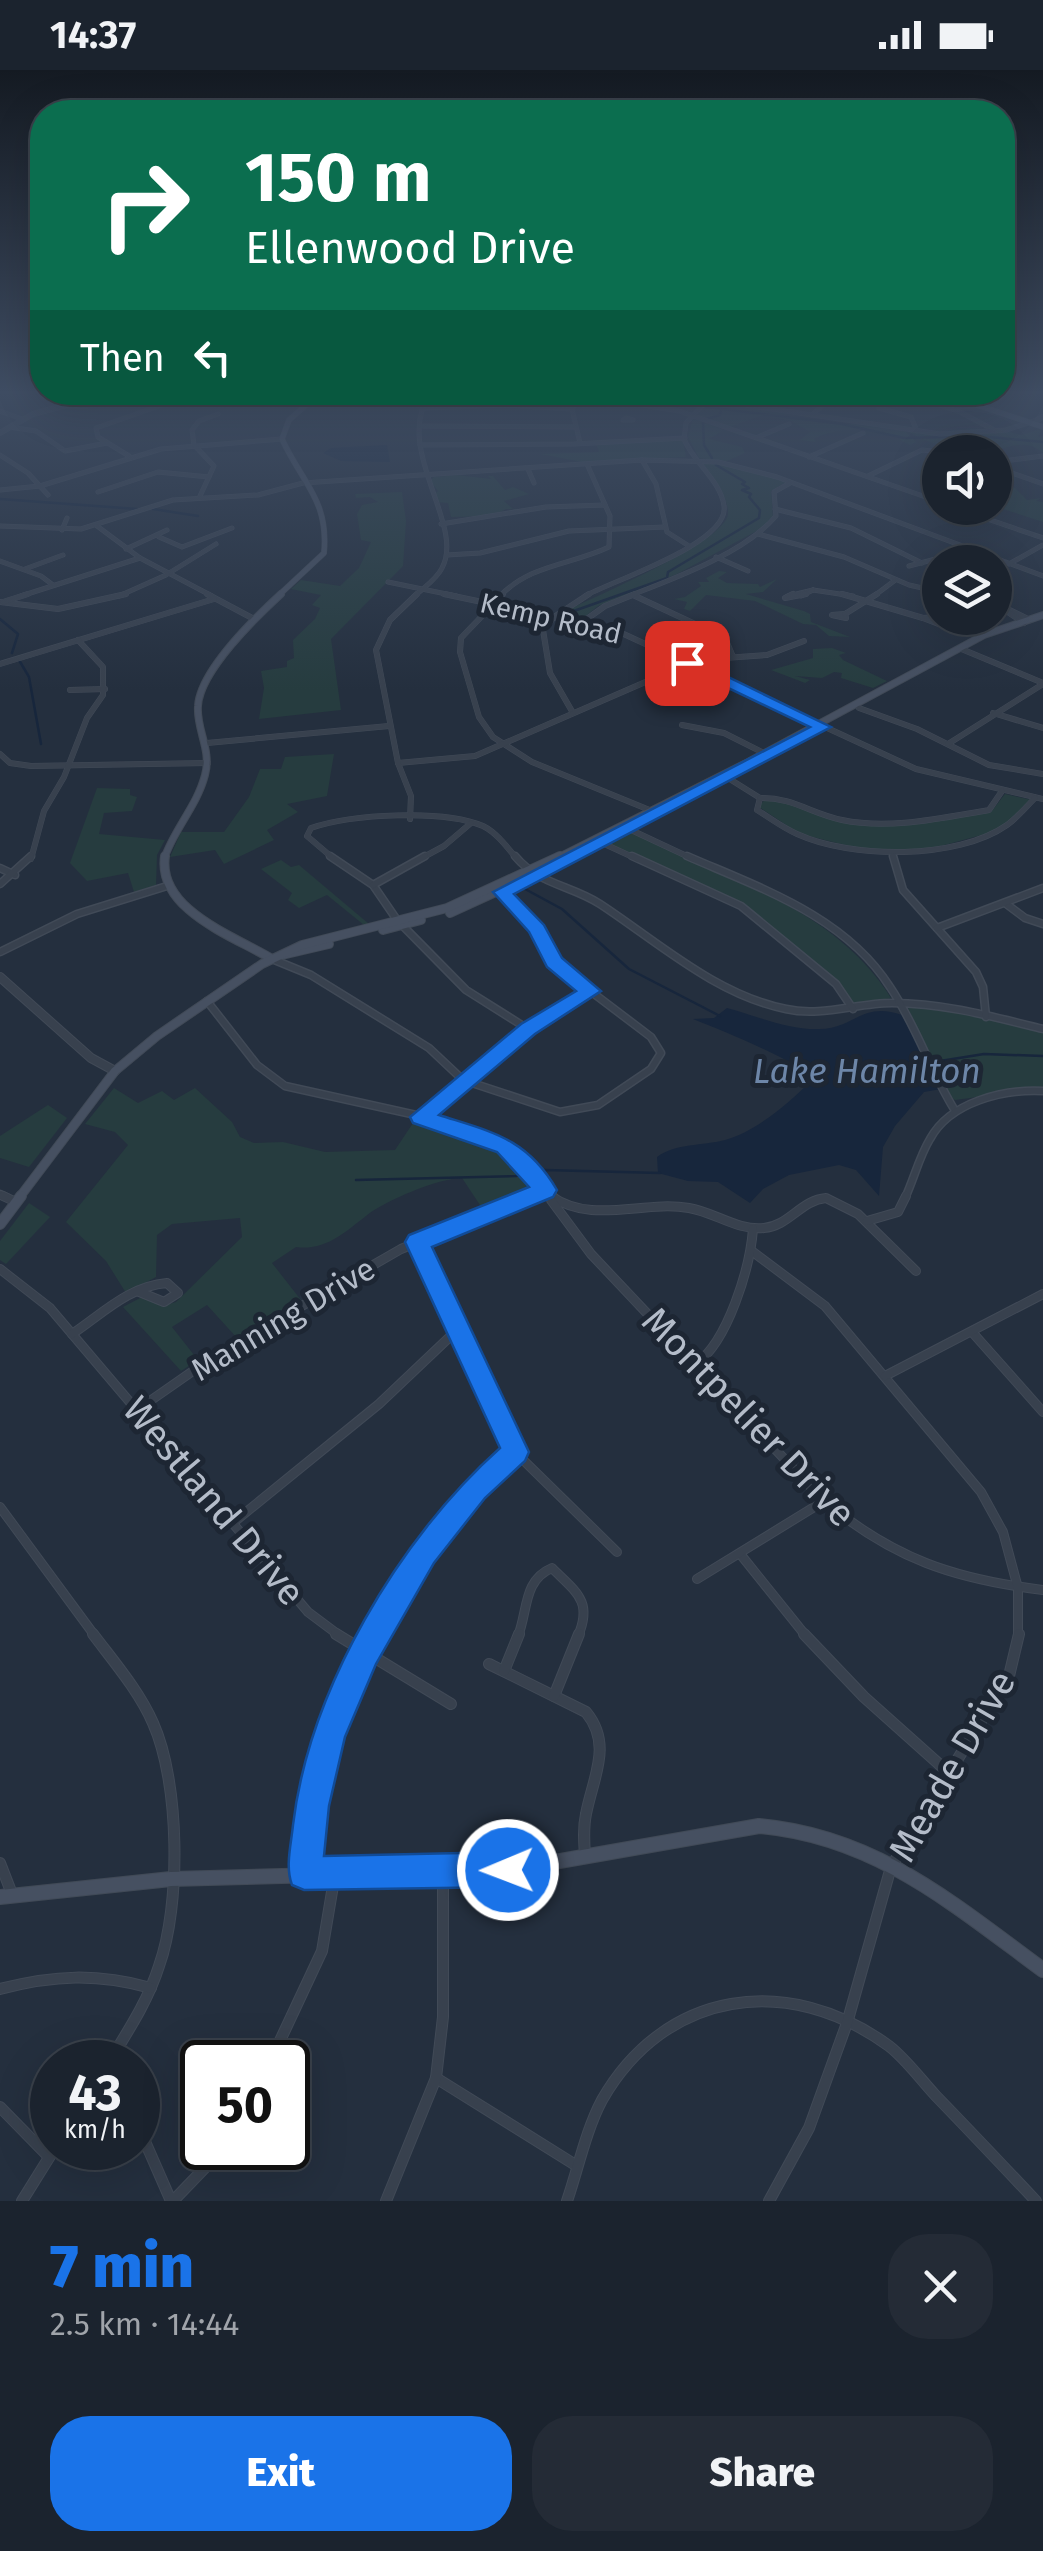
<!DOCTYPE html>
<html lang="en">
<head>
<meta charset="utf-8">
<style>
	body { margin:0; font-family:"Fira Sans",sans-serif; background:#242b36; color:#f1f3f6; height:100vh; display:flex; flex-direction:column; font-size:38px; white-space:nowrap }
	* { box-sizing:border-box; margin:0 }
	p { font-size:32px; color:#a0a4aa }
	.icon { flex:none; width:55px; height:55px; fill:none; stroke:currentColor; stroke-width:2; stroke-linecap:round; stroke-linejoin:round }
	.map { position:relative; height:2131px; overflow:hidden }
	.side { display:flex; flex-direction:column; background:#1b232e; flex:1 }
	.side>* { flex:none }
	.banner { position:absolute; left:30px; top:30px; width:985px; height:305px; border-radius:40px; box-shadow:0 10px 40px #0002,0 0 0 2px #39404a; background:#0b6e4f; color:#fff; overflow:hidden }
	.controls { position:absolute; left:922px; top:365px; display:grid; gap:20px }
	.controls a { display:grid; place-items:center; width:90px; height:90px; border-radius:50%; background:#1b232e; box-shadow:0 10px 40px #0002,0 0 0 2px #39404a; font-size:50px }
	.speed { position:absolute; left:30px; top:1970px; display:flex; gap:20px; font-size:50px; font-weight:700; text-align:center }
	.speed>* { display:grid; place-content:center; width:130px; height:130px; border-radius:50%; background:#1b232e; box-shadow:0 10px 40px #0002,0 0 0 2px #39404a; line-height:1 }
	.speed small { font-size:25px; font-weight:400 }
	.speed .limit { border:5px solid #111; border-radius:15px; background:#fff; color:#111 }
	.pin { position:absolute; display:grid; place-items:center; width:85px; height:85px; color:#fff; margin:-42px; border-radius:20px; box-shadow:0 5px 15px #0006 }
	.me { position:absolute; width:110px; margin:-55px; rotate:269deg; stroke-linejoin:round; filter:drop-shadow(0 0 8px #0008) }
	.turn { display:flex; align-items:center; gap:35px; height:210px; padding:0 50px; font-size:45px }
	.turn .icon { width:130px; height:130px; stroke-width:2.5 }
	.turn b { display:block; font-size:70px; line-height:85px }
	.then { display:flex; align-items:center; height:95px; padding:0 50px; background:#0003; gap:20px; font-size:38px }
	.round { display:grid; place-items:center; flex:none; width:105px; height:105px; border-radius:40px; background:#242b36 }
	.overview { display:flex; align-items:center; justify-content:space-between; height:170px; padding:0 50px }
	h1 { font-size:60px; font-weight:800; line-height:75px; color:#1a73e8 }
	.button { display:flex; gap:20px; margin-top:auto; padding:20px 50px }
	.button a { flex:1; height:115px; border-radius:40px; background:#1a73e8; color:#fff; font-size:40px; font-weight:800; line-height:115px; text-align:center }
	.button a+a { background:#242b36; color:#f1f3f6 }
	.status { display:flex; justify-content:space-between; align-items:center; height:70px; padding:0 50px; background:#1b232e; direction:ltr }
	.status svg { height:28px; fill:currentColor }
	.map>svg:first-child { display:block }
</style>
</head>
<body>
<div class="status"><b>14:37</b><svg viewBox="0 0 49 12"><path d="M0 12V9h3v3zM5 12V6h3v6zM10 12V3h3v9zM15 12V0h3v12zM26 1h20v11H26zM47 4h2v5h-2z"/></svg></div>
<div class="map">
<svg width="1043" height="2131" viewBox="0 0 1043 2131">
	<rect width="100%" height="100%" fill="#242f3e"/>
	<!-- green -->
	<g fill="#263c3f">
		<path d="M709,332L797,345H775L905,361L916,372L910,375C905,373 901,370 896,367C873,356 832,358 814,369L816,372L800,370L810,362L791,351L763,345L730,357L695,346Z"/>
		<polygon points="693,349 724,360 709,369 742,377 745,383 725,392 699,388 688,367"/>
		<path d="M1043,358L1038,367L1043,366V383C1024,366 1006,380 984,382C968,383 922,373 910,362L1007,361L1021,365Z"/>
		<polygon points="666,369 683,370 686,387 582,392 540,384 599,382 596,374"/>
		<path d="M699,391L753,400L786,412L771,421L773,448L764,457L677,504L598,536L582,549L559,544C587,530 726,472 728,444C729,422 708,409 699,391Z"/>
		<polygon points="457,405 491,409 488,406 493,406 505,420 513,417 529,424 504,431 514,440 523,439 506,439 493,446 451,447 448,433 438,432 434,425 438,421 430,411 434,407"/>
		<polygon points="995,411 1015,418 1027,430 1041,428 1036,431 1043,432 1043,452 997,437"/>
		<polygon points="402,422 406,451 403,496 331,569 341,640 259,649 264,618 261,601 287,597 287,591 294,588 293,570 315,549 320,538 312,535 321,525 291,519 301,510 340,516 359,498 371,472 361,470 357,444 362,435 378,432 370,427 356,428 355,424"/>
		<polygon points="719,501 727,502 718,508 727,513 758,514 760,517 777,509 763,522 746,524 804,541 810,544 811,552 850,567 829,566 816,555 803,554 755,531 706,525 690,541 684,539 687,532 674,529 685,527 701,516 698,512 709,512 706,508"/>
		<polygon points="832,578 846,583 839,585 843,590 887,611 873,618 841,608 842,603 834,602 822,608 795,606 810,610 805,613 771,600 813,588 813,579"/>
		<polygon points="334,684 327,726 287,734 298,742 267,760 274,770 224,794 215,780 170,787 181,762 224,762 249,727 260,699 281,699 285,687"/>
		<polygon points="97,718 130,719 130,725 137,727 132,741 104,743 99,764 165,770 157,785 156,815 134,822 128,803 87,811 70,793"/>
		<path d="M1005,724L1032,730L1012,749L989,763L915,783L866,780L800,764L759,737L765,729C797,728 805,741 832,749C882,763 941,749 991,742Z"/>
		<path d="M630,761C721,808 833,835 891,928L853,936L843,920L741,835L606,774Z"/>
		<polygon points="281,790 291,797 299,795 369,854 364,855 327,825 299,838 288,830 292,823 261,799"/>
		<polygon points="907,936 939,938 1043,960 1043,1018 955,1030 949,1026"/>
		<path d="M114,1018L138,1033L162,1021L174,1030L195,1018L232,1052L240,1067L254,1073L283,1072L325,1082L395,1080L415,1050C469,1065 503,1066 535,1116L484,1141L462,1108C439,1108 384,1131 366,1146C344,1163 325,1181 296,1177L272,1193L301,1230L237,1268L207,1235L172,1257L198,1290L181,1301L123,1237L142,1227L162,1236L176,1232L242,1167L240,1148L172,1154L157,1165L156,1207L126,1223L106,1191L66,1152L128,1075L115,1062L85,1054Z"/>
		<polygon points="48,1035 67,1048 29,1097 0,1088 0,1066"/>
		<polygon points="29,1133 50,1147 6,1194 0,1190 0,1171"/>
	</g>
	<!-- water -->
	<g fill="#17263c">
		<polygon points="387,375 390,392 341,391 323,383 331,378"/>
		<path d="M727,938C757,946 788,960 819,959C854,959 862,931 902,945L941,1019L924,1022L895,1056L883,1077L879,1126L856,1100L839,1095L789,1105L763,1119L750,1133L718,1112L688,1111L658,1103L657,1087C676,1073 702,1076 725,1070C755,1062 789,1033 810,1012L811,1005C780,984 728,963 693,949L714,948Z"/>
	</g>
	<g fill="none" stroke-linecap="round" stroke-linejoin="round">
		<!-- stream -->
		<g stroke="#17263c" stroke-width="2.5">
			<polyline points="609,322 701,336"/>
			<polyline points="706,337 842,354 904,368 979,366 1043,372"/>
			<polyline points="707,349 720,345 721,340"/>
			<polyline points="703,352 704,375 712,388"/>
			<polyline points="0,429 137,439"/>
			<polyline points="153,439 198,446"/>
			<polyline points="571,542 667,508 668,502 759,448 760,440 749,427 751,424 742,420 749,418 742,414 745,412 716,395"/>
			<polyline points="0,549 18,564 12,583"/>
			<polyline points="19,590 29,607 41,674"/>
			<polyline points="525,819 562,839 629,899 720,946"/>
			<polyline points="934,992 984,984 1043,986"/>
			<polyline points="356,1110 516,1106 545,1100 660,1103"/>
		</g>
		<defs>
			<g id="minor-far4">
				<polyline points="41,322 65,335"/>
				<polyline points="564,322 679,341 940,432"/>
				<polyline points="657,322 940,364 1006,360 1034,351"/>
				<polyline points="902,322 960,342 996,361"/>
				<polyline points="762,337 777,322"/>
				<polyline points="424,338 505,335 572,339"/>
				<polyline points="879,338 911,347 917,361"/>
				<polyline points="0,341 22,349"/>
				<polyline points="812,345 837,322"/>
				<polygon points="626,348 633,350 623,350"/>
				<polyline points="423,356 575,357"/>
				<polyline points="9,357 36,361 65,381 107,373"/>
				<polyline points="758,367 789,354"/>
				<polyline points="580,373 572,339 581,327"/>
				<polyline points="420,375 574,374 685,368"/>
				<polyline points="0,385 28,403 48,425"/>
				<polyline points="129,386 98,367 96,358 199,322"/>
				<polyline points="809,387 863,363"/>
				<polyline points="642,390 656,414 667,462 689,476"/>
				<polyline points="995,392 1043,386"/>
				<polyline points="995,397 1043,414"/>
				<polyline points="528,399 534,413"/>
				<polyline points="868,406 922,380 943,382"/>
				<polyline points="0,420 40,416 161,379 282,369"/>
				<polyline points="98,422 158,402 209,407"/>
				<polyline points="200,426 214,396 194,375 192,360 199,351 218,344"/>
				<polyline points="955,438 1043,468"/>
				<polyline points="775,439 851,458 922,493"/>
				<polyline points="441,454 546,437 605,435"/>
				<polyline points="0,456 81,459 173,430 258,425 303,413 642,390 718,392 777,407 1043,506"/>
				<polyline points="97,456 140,488 212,526"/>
				<polyline points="62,460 67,448"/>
				<polyline points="758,464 844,487 909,515 940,522"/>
				<polyline points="159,467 182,477 232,458"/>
				<polyline points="126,479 167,460"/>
				<polyline points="447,485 480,483 569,461 665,457"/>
				<polyline points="716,487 748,501"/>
				<polyline points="0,491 41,506 53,515"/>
				<polyline points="1009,494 1043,475"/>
				<polyline points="909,496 970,480"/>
				<polyline points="25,499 63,485"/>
				<polyline points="388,512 456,526"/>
				<polyline points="813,520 853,526"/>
				<polyline points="21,526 140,488"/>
				<polyline points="119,526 166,505 216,474"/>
				<path d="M415,526C423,518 437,509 442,498C466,454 391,378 431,322"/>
				<path d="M500,526C531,494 571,495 609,477L610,446L587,394"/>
				<path d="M585,526C614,510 730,473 724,436C721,411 693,392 684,369L686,353L715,322"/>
				<path d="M629,526C673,509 745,483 776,446L774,422L790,413"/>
				<polyline points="788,526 813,520"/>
				<polyline points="801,526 813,520"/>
				<polyline points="874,526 894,511"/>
			</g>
			<g id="minor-far3">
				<polyline points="207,524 254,549"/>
				<polyline points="444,524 615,560 916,699 1043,729"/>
				<polyline points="503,524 461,568 460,582 479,647 493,667 532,692 652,741"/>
				<polyline points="793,524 785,528 806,524"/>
				<polyline points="842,524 923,548"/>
				<polyline points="633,525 725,568 733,587"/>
				<polyline points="0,532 58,539 126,524"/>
				<polyline points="3,532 28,524"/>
				<polyline points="995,533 1030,550"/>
				<polyline points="1002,538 1024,553"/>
				<polygon points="845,544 846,548 832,545"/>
				<polyline points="845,544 877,524"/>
				<polygon points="937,547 954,555 949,558 923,548"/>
				<polyline points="584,551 605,536 635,524"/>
				<polyline points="959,578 1043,613"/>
				<polyline points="0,594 214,529"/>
				<polyline points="70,620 105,619"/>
				<polyline points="859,638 917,659 989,695 1043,704"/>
				<polyline points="573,643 550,603 543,560 554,547 589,524"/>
				<polyline points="993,643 1043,658"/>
				<polyline points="682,655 724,663 764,683"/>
				<polyline points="207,673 389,656"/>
				<polyline points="948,674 1043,614"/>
				<polyline points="0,684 10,693 31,696 208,693"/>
				<polyline points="398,693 475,686 696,590 767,585 804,571"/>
				<polyline points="728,708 760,728"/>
				<path d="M760,728L757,740C770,748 783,758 797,764C852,789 957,790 1007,755C1017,748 1026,737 1035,728"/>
				<path d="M760,728C792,727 812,744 842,750C890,760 941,748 989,740L1002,721"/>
				<polyline points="410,749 411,726 398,693 376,580 390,550 417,524"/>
				<polyline points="629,759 693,789"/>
				<polyline points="600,772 637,789"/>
				<polyline points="31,789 44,741 64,707 87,648 103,625 103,597 78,570"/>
				<path d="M334,789L307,766L311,758C352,744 443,739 483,756C497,763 507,777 517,789"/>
				<polyline points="420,789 444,776 471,753"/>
			</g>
			<g id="minor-far2">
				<polyline points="330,786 373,815 397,850"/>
				<path d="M515,786C539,815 571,815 600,834C658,872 716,925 786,939C821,947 857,933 892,933C944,933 994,947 1043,959"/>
				<polyline points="632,786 741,836 836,914 853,939"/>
				<path d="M687,786C760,818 845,846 890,917C916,955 930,1000 954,1039"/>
				<polyline points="893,786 903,820 976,902 983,917 986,947"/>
				<polyline points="0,798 15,805"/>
				<polyline points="0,814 31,786"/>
				<polyline points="373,815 425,786"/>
				<polyline points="1005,833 1025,848 1043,854"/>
				<polyline points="402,855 466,920 528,959"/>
				<polyline points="937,858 1043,818"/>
				<polyline points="0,882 77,844 167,816"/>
				<polyline points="272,889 311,905 429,978 463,1010 560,1042 598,1035 651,999 661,983 651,967 560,898 537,859 502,822"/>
				<polyline points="207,931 257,995 285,1016 425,1047 497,1071 519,1087 555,1128"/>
				<polyline points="421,1047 528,959 591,921"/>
				<polyline points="0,1124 8,1128"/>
				<polyline points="525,1128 545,1120"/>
				<path d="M905,1128C914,1109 919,1087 930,1069C950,1032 1003,1019 1043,1021"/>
			</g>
			<g id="minor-far1">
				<polyline points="3,1126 16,1132"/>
				<path d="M551,1126C592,1155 643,1130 689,1138C714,1142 738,1161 764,1158C789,1156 801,1130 826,1128L858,1144L916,1201"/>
				<path d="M551,1130L591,1184L824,1431C894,1489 954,1509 1043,1520"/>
				<polyline points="867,1151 898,1142 906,1126"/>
				<polyline points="417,1172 515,1382 617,1482"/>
				<polyline points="753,1182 825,1236 981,1422 1003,1462 1018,1518 1018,1566"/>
				<polyline points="0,1199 50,1238 308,1542 340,1566"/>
				<polyline points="972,1262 1043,1342"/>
				<path d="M72,1264C102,1244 129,1216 167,1213L178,1223L164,1232L137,1221"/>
				<path d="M696,1294C728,1271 750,1198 753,1159"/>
				<polyline points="885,1306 1043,1224"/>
				<polyline points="137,1340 213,1287 401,1179 531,1126"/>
				<polyline points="0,1437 95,1566"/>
				<polyline points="234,1452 379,1334 456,1261"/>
				<polyline points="741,1485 806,1566"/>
				<polyline points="697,1509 824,1431"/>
				<polyline points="372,1566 429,1477 515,1382"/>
				<path d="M518,1566C528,1541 523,1510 552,1498C576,1522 593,1531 578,1566"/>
			</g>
			<g id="minor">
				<path d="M93,1564C114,1592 139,1621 153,1653C180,1713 181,1835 159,1896C148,1931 128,1961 109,1992"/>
				<polyline points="336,1564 451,1634"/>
				<polyline points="804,1564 864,1627 949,1703"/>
				<path d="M489,1594L586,1642C613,1675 593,1707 586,1744C583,1758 584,1771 585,1785"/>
				<polyline points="504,1601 519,1564"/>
				<polyline points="554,1626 579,1564"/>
				<polyline points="0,1793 12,1824"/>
				<path d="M305,1803C313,1717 332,1640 373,1564"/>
				<path d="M0,1919C54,1905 97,1903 151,1918"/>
				<polyline points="270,1992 322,1881 335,1804"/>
				<polyline points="436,2008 577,2096"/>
				<polyline points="0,2037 49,2087"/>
				<polyline points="143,2067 171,2131"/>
				<polyline points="22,2131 55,2078"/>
				<polyline points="173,2131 224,2078"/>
				<polyline points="386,2131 436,2008 443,1947 443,1802"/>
				<path d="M567,2131C578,2099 586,2060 602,2030C665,1920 788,1902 889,1976C906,1989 921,2010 936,2026C970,2061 1003,2096 1036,2131"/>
				<polyline points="769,2131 809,2058 847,1953 891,1797 1009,1606 1019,1564"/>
			</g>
			<g id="tertiary-far1">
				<polyline points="1035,351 1043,347"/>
				<polyline points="0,363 33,344 115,322"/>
			</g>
			<polyline id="tertiary" points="0,907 91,988 115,1001"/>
			<g id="secondary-far4">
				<polyline points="938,322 1043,357"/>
				<path d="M278,526L324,483C329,430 302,413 282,369L289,350L321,322"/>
			</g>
			<g id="secondary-far3">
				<path d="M164,789C174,759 197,736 205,705C212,680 196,659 198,636C200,601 256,547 281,524"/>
				<polyline points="555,789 748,692 984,565 1043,545"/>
				<polyline points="569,789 613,767"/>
			</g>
			<g id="secondary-far2">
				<path d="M165,786C157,840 234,866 272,889"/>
				<polyline points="450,843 574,786"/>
				<polyline points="383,860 421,850"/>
				<polyline points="282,885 329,874"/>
				<polyline points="19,1128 115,1001 157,966 262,894 302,875 447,838 560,786"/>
			</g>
			<polyline id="secondary-far1" points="0,1154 21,1126"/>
			<path id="secondary" d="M0,1827L171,1809L508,1800L759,1756C875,1766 953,1834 1043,1900"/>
		</defs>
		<!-- minor-far4 casing -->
		<use href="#minor-far4" stroke="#414a57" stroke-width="5"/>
		<!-- minor-far3 casing -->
		<use href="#minor-far3" stroke="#414a57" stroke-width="6"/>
		<!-- minor-far2 casing -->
		<use href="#minor-far2" stroke="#414a57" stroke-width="9"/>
		<!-- minor-far1 casing -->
		<use href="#minor-far1" stroke="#414a57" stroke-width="10"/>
		<!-- minor casing -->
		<use href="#minor" stroke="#414a57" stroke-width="12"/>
		<!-- tertiary-far1 casing -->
		<use href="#tertiary-far1" stroke="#414a57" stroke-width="6"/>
		<!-- tertiary casing -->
		<use href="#tertiary" stroke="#414a57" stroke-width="10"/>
		<!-- secondary-far4 casing -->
		<use href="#secondary-far4" stroke="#414a57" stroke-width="6"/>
		<!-- secondary-far3 casing -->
		<use href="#secondary-far3" stroke="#414a57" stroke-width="8"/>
		<!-- secondary-far2 casing -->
		<use href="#secondary-far2" stroke="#414a57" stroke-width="10"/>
		<!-- secondary-far1 casing -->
		<use href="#secondary-far1" stroke="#414a57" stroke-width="12"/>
		<!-- secondary casing -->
		<use href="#secondary" stroke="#414a57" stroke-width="16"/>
		<!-- minor-far4 -->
		<use href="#minor-far4" stroke="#38414e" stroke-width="4"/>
		<!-- minor-far3 -->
		<use href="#minor-far3" stroke="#38414e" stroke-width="5"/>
		<!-- minor-far2 -->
		<use href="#minor-far2" stroke="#38414e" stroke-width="6"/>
		<!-- minor-far1 -->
		<use href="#minor-far1" stroke="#38414e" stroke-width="8"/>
		<!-- minor -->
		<use href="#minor" stroke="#38414e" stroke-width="10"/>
		<!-- tertiary-far1 -->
		<use href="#tertiary-far1" stroke="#38414e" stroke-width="5"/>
		<!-- tertiary -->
		<use href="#tertiary" stroke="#38414e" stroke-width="8"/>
		<!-- secondary-far4 -->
		<use href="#secondary-far4" stroke="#465061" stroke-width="5"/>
		<!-- secondary-far3 -->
		<use href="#secondary-far3" stroke="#465061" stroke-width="6"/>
		<!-- secondary-far2 -->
		<use href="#secondary-far2" stroke="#465061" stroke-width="8"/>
		<!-- secondary-far1 -->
		<use href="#secondary-far1" stroke="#465061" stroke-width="10"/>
		<!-- secondary -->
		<use href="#secondary" stroke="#465061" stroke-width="14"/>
	</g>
	<!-- sky -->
	<linearGradient id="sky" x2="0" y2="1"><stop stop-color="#141a22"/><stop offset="0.52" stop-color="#3f4d63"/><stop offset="1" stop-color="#3f4d63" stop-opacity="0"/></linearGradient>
	<rect width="1043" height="620" fill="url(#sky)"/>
	<!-- route -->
	<path fill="#1a73e8" stroke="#114b97" stroke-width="2.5" d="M682,590H693L831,657L514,824L544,855L562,888L601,921L535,964L439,1045C492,1062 527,1068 557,1120L553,1127L432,1177L529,1382L525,1391L485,1428L434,1493L376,1594L345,1667L329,1736L324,1786L508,1782L520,1787L525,1800L520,1812L508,1817L304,1820L292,1815C285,1797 291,1775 293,1755C309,1620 399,1468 500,1378L405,1172L409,1165L529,1117L497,1082L413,1053L410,1047L521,954L576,921L547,897L529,862L493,822L810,657L682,596Z"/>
	<g text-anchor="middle" stroke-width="10" stroke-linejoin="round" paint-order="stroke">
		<!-- far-street labels -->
		<g font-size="28" fill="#b4bcc9" stroke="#1d2633">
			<text transform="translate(551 548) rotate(13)" y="10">Kemp Road</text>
		</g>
		<!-- street labels -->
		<g font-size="32" fill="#b4bcc9" stroke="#1d2633">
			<text transform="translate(283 1249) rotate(-31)" y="11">Manning Drive</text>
		</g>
		<!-- water labels -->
		<g font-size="35" font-style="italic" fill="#6d86a8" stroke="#1d2633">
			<text x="867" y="1013">Lake Hamilton</text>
		</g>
		<!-- near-street labels -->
		<g font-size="38" fill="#b4bcc9" stroke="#1d2633">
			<text transform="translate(749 1347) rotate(46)" y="13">Montpelier Drive</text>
			<text transform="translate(214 1431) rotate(50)" y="13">Westland Drive</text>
			<text transform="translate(952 1696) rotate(-60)" y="13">Meade Drive</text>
		</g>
	</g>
</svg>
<div class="controls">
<a><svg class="icon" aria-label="sound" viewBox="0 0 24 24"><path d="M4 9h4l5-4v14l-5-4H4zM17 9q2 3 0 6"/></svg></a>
<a><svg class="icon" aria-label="layers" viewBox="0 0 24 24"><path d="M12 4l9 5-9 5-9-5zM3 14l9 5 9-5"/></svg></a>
</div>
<div class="speed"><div>43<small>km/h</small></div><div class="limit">50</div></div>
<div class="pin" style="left:687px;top:593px;background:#d93025"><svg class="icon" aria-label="arrive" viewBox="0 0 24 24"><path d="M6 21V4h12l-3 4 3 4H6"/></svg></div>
<svg class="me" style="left:508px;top:1800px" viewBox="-20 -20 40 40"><circle r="17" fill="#1a73e8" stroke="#fff" stroke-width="3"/><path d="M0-11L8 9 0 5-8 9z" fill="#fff"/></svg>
<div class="banner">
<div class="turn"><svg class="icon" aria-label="right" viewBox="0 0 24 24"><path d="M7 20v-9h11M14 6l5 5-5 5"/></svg><div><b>150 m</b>Ellenwood Drive</div></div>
<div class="then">Then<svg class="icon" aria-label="left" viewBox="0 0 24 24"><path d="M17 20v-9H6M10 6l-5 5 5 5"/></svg></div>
</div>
</div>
<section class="side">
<div class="overview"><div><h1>7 min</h1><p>2.5 km · 14:44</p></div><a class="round"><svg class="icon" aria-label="close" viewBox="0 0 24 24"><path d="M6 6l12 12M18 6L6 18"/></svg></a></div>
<div class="button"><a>Exit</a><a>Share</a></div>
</section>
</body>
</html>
